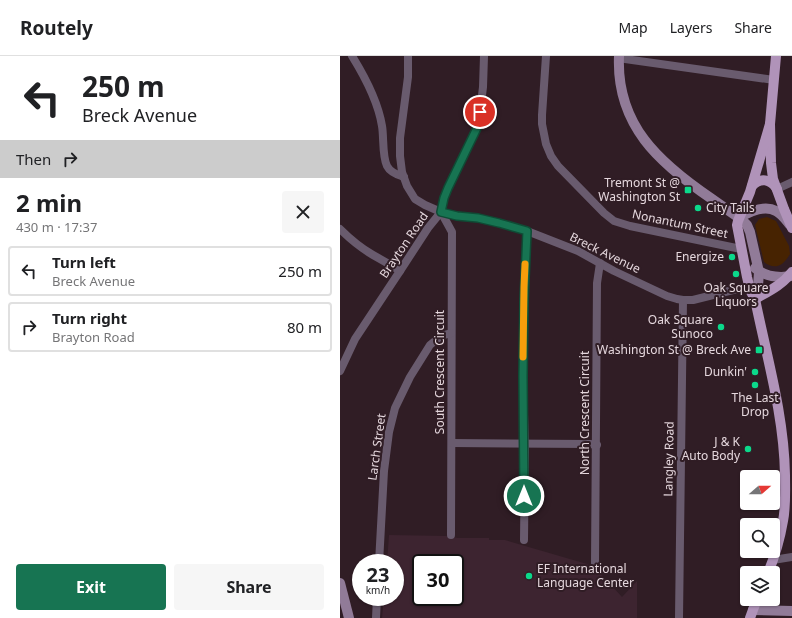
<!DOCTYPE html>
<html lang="en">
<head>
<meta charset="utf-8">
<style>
	body { margin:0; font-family:"Noto Sans",sans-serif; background:#f6f6f6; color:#202124; height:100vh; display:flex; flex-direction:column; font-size:15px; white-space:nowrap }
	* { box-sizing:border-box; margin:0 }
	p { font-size:13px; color:#757577 }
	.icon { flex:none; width:22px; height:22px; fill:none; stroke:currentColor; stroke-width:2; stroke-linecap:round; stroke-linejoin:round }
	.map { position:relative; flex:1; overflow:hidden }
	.drawer { display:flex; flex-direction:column; background:#fff; width:340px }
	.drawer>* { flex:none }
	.banner { background:#fff; color:#202124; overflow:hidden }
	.needle { width:26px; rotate:70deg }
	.controls { position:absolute; left:400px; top:414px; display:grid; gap:8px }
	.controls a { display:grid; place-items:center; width:40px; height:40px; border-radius:4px; background:#fff; box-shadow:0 1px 3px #0004; font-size:20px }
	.speed { position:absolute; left:12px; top:498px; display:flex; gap:8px; font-size:20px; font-weight:700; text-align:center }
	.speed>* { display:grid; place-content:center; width:52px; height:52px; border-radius:50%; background:#fff; box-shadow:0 1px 3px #0004; line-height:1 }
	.speed small { font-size:10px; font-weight:400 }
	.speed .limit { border:2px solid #111; border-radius:6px; background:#fff; color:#111 }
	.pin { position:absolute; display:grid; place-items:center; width:34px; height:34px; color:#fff; margin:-17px; border:2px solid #fff; border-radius:50%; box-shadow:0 1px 4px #0007 }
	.me { position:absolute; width:44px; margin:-22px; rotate:0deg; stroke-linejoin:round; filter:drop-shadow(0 0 3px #0008) }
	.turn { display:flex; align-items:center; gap:14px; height:84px; padding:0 16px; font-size:18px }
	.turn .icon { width:52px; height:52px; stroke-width:2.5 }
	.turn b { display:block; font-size:28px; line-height:34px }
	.then { display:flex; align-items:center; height:38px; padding:0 16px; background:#0003; gap:8px; font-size:15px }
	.round { display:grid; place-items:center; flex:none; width:42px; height:42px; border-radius:4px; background:#f6f6f6 }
	.headline { display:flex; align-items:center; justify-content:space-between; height:68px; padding:0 16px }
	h1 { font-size:24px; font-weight:700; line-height:30px }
	.cta { display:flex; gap:8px; margin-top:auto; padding:8px 16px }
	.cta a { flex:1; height:46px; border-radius:4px; background:#177452; color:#fff; font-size:16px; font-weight:700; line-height:46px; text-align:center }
	.cta a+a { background:#f6f6f6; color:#202124 }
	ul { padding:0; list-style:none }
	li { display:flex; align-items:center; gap:12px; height:50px; margin:0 8px 6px; padding:0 8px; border:2px solid #e0e0e0; border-radius:4px }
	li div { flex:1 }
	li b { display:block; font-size:15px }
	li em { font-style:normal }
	header { display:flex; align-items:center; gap:24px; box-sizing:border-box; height:56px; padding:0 20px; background:#fff; border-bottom:1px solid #e0e0e0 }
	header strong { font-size:19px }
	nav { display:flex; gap:22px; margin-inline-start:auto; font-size:14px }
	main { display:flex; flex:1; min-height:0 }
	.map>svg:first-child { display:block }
</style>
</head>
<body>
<header>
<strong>Routely</strong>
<nav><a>Map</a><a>Layers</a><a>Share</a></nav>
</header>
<main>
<section class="drawer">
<div class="banner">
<div class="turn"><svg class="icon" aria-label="left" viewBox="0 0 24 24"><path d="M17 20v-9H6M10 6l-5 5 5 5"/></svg><div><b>250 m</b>Breck Avenue</div></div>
<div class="then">Then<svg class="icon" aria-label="right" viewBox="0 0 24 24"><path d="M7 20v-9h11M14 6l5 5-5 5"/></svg></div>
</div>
<div class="headline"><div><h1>2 min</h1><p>430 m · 17:37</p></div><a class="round"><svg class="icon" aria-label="close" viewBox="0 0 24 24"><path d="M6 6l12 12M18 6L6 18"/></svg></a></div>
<ul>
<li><svg class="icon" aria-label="left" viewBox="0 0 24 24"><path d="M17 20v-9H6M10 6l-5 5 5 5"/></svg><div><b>Turn left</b><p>Breck Avenue</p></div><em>250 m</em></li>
<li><svg class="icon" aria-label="right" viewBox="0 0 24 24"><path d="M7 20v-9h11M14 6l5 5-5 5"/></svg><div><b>Turn right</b><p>Brayton Road</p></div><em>80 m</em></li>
</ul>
<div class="cta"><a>Exit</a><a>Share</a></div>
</section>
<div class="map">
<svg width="452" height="562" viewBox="0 0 452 562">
	<rect width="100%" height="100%" fill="#301d25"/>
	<!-- built -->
	<path fill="#3d2430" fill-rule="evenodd" d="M49,479L106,480L118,482H149V484H165L247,508L259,516L282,541L297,525V562H42L44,541H55V507H47ZM81,507H115V541H81Z"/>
	<!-- green -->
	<path fill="#472301" d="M427,161L436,165L449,190L450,198C444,209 435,215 424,206L415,169L419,163Z"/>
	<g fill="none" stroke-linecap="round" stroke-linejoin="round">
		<!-- street -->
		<g stroke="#695b6e" stroke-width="8">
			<path d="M12,0C25,21 38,45 42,70C44,81 42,100 47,110C50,116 57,119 64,121"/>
			<polyline points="68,0 68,21 60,82 60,100 62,116 67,130 75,143 85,149 101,156 117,160 138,162 159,167 187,175 238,195 274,215 327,240 337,243 343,244 353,244 401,232 415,231"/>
			<polyline points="206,0 202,59 202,68 206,88 211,100 218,110 264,157 274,165 290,170 401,193"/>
			<polyline points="278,2 434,24"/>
			<polyline points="437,133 452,126"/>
			<polyline points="101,156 112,176 111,479"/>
			<path d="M0,173C10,183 21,192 33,199C42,204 51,209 60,215"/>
			<polyline points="0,315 15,283 60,215 88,172 101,156 104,142 112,123 137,72 140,56 143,31 144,0"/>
			<polyline points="112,387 250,388 257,389"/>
			<polyline points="184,484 185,396 183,320 184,231 187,175"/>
			<polyline points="433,504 452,501"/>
			<polyline points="39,507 44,415 49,376 55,352 70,321 90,289 101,280 111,277"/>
			<polyline points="255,507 257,227 260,207"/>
			<polyline points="36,562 37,541"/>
			<polyline points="339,562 343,244"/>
		</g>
		<!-- secondary -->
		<g stroke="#917b98" stroke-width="10">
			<path d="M279,0C276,69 319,107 372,143C382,150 392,157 402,164L407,169L410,176L419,216L418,230L415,243"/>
			<path d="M399,162C409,156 425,149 436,155C442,158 446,164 450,169"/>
			<path d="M415,212C425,221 439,222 452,220"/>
			<polyline points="0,527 9,562"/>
			<polyline points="413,554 452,555"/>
		</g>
		<!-- primary -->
		<g stroke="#b093b9" stroke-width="10">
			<polyline points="436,0 430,68 431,107 433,123 444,153 452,172"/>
			<path d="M412,130C420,121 431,123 437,133"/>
			<path d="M415,243C429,235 442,229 452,216"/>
			<path d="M428,517C435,500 440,483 443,465C446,450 445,434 445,419C444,359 427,302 415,243L410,234L407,221L397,169L398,165L410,136L430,68"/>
			<polyline points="410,562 417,543"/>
		</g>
	</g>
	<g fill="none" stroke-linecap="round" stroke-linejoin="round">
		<defs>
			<polyline id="route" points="140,56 137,72 108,132 104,142 101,156 117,160 138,162 159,167 187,175 184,246 183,320 184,440"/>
		</defs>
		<!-- route casing -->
		<use href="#route" stroke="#0f4b35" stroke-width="10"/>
		<!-- route -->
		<use href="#route" stroke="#177452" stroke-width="7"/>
		<!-- slow -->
		<polyline stroke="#f59e0b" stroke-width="7" points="183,301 184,231 185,208"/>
	</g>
	<!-- markers -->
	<g fill="#0bd98b" stroke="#301d25" stroke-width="1.5">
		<rect x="344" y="130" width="8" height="8" rx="2"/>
		<circle cx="358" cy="152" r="4"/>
		<circle cx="392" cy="201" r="4"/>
		<circle cx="396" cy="218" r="4"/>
		<circle cx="381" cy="271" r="4"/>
		<rect x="415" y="290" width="8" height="8" rx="2"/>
		<circle cx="415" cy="316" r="4"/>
		<circle cx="415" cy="329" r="4"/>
		<circle cx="408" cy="393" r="4"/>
		<circle cx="189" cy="520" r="4"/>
	</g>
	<g text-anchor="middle" stroke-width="4" stroke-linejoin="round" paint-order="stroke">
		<!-- poi labels -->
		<g font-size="12" fill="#e5d7dd" stroke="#301d25" text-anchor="end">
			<text x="340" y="131">Tremont St @<tspan x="340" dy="14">Washington St</tspan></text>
			<text x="366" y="156" text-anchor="start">City Tails</text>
			<text x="384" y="205">Energize</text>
			<text x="396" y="236" text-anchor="middle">Oak Square<tspan x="396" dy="14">Liquors</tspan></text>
			<text x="373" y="268">Oak Square<tspan x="373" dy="14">Sunoco</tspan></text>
			<text x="411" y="298">Washington St @ Breck Ave</text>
			<text x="407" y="320">Dunkin'</text>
			<text x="415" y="346" text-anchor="middle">The Last<tspan x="415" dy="14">Drop</tspan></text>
			<text x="400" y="390">J &amp; K<tspan x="400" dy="14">Auto Body</tspan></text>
			<text x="197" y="517" text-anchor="start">EF International<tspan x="197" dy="14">Language Center</tspan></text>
		</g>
		<!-- street labels -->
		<g font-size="12" fill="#e5d7dd" stroke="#301d25">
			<text transform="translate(340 168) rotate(12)" y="4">Nonantum Street</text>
			<text transform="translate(64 189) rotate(-56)" y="4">Brayton Road</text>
			<text transform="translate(265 197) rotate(26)" y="4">Breck Avenue</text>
			<text transform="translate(100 316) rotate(-90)" y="4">South Crescent Circuit</text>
			<text transform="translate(245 357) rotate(-90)" y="4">North Crescent Circuit</text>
			<text transform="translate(37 391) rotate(-82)" y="4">Larch Street</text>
			<text transform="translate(329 403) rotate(-89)" y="4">Langley Road</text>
		</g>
	</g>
</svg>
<div class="controls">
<a><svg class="needle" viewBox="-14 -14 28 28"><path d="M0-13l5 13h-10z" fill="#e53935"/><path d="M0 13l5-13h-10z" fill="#757577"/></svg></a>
<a><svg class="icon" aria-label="search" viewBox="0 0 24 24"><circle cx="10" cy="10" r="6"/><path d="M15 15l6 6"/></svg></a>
<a><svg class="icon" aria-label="layers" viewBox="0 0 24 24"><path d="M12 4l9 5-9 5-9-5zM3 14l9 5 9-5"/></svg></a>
</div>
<div class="speed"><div>23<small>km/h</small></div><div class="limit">30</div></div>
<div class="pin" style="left:140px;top:56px;background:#d93025"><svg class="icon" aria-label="arrive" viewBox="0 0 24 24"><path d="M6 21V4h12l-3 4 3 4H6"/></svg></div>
<svg class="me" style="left:184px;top:440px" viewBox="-20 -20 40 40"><circle r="17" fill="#177452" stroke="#fff" stroke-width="3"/><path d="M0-11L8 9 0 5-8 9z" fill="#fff"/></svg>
</div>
</main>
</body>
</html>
